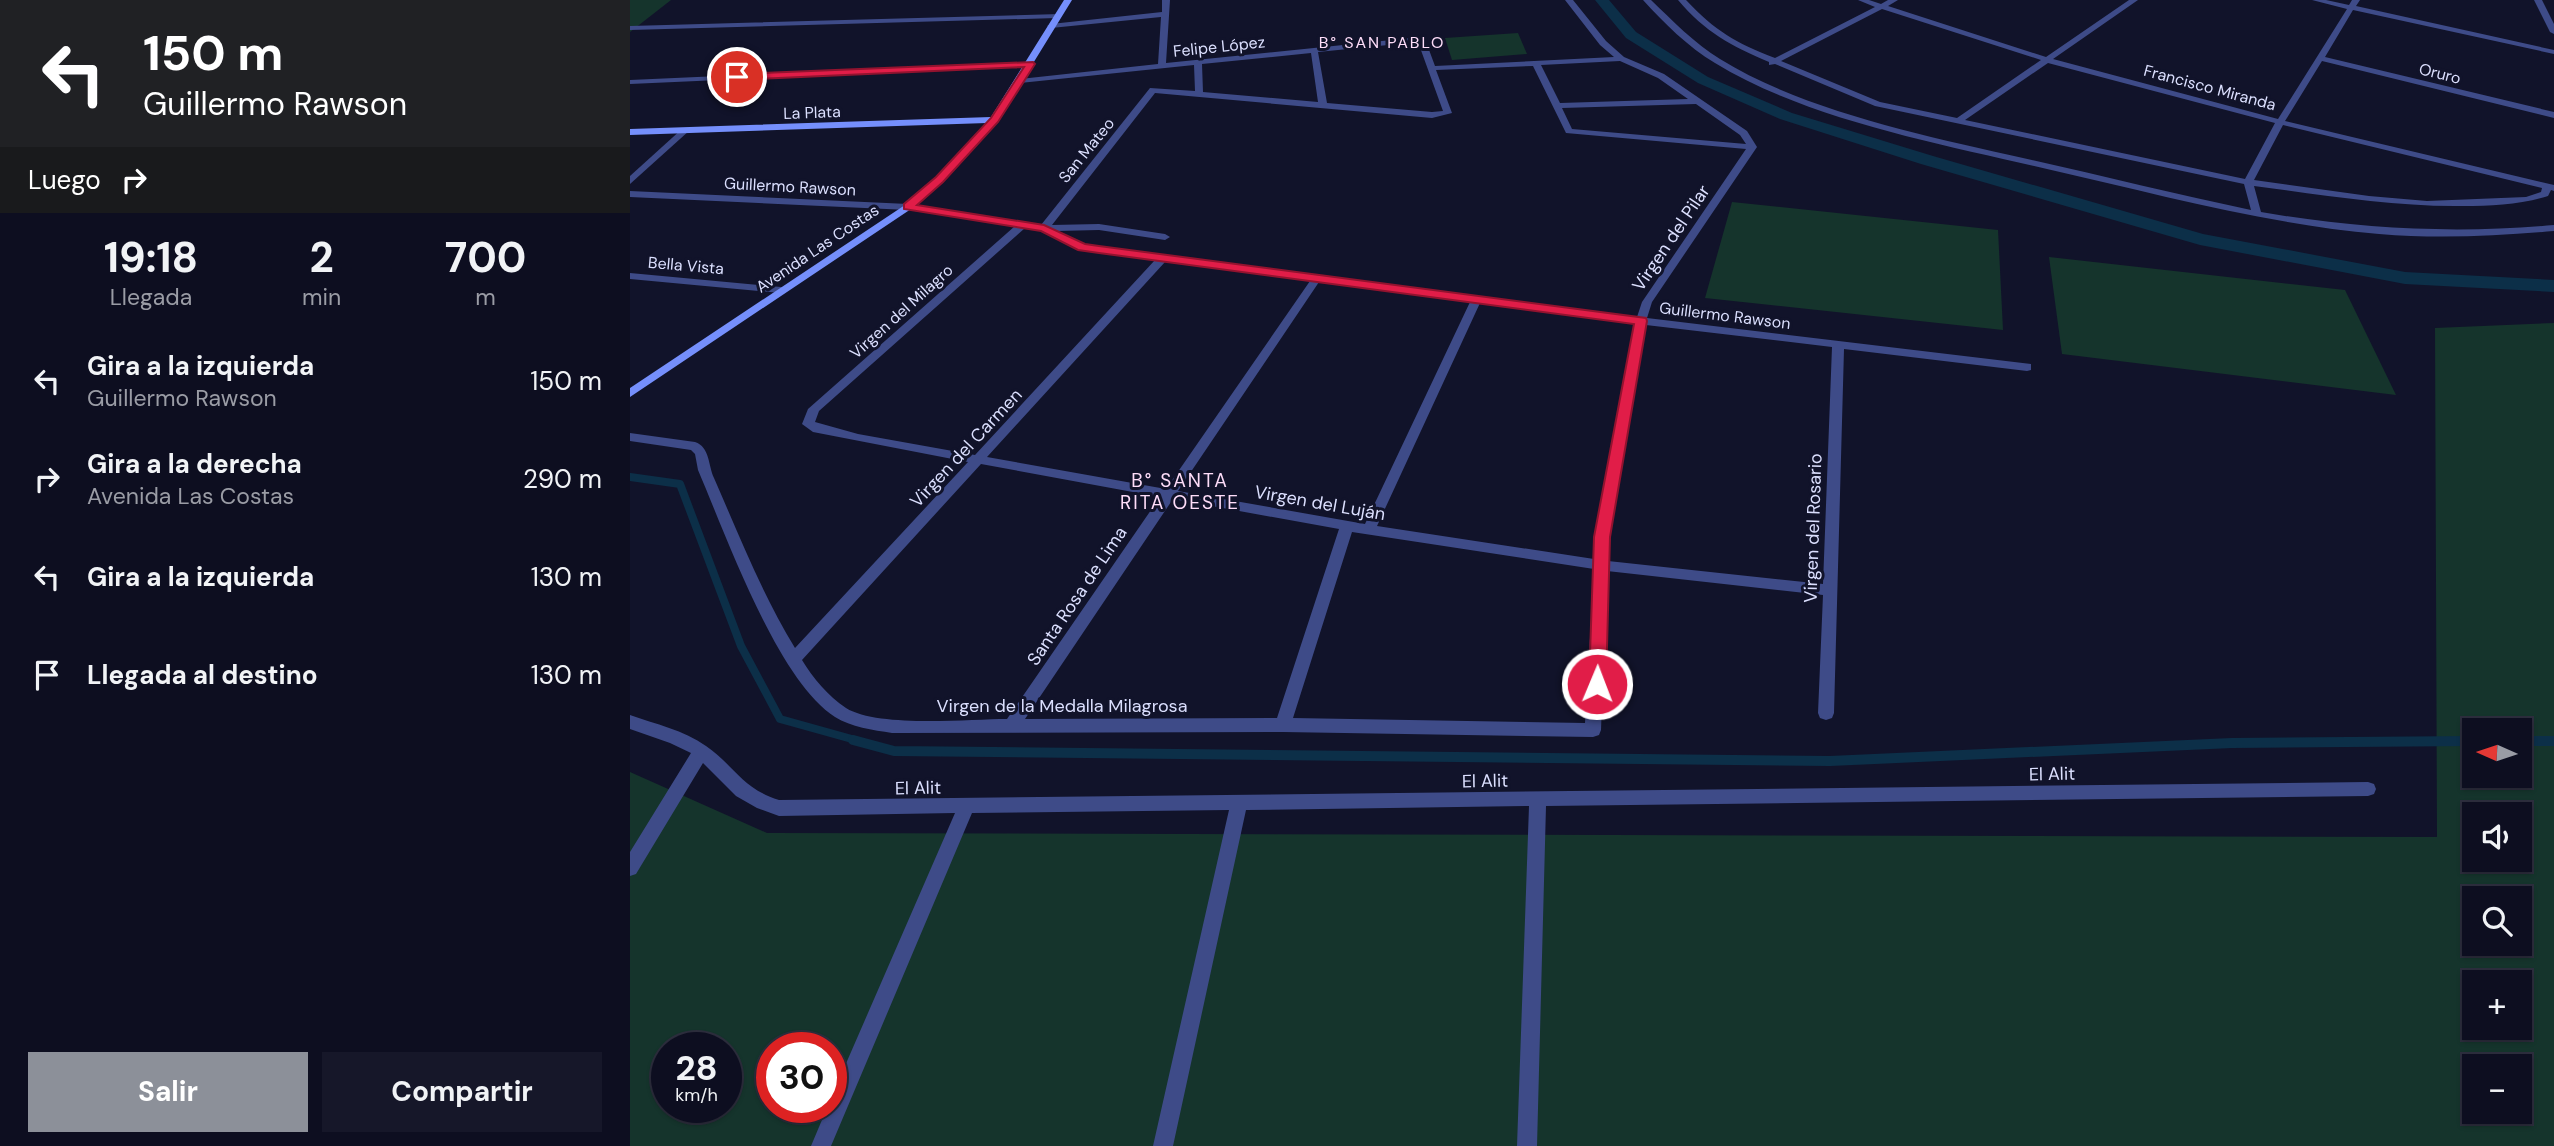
<!DOCTYPE html>
<html lang="es">
<head>
<meta charset="utf-8">
<style>
	body { margin:0; font-family:"DM Sans",sans-serif; background:#161729; color:#f1f3f6; height:100vh; display:flex; flex-direction:column; font-size:26px; white-space:nowrap }
	* { box-sizing:border-box; margin:0 }
	p { font-size:23px; color:#9a9ca5 }
	.icon { flex:none; width:38px; height:38px; fill:none; stroke:currentColor; stroke-width:2; stroke-linecap:round; stroke-linejoin:round }
	.map { position:relative; flex:1; overflow:hidden }
	.drawer { display:flex; flex-direction:column; background:#0d0e20; width:630px }
	.drawer>* { flex:none }
	.top-card { background:#202124; color:#fff; overflow:hidden }
	.needle { width:46px; rotate:273deg }
	.controls { position:absolute; left:1832px; top:718px; display:grid; gap:14px }
	.controls a { display:grid; place-items:center; width:70px; height:70px; border-radius:0px; background:#0d0e20; box-shadow:0 2px 5px #0004,0 0 0 2px #2d2e3e; font-size:35px }
	.speed { position:absolute; left:21px; top:1032px; display:flex; gap:14px; font-size:35px; font-weight:700; text-align:center }
	.speed>* { display:grid; place-content:center; width:91px; height:91px; border-radius:50%; background:#0d0e20; box-shadow:0 2px 5px #0004,0 0 0 2px #2d2e3e; line-height:1 }
	.speed small { font-size:18px; font-weight:400 }
	.speed .limit { border:10px solid #d22; background:#fff; color:#111 }
	.pin { position:absolute; display:grid; place-items:center; width:60px; height:60px; color:#fff; margin:-30px; border:4px solid #fff; border-radius:50%; box-shadow:0 2px 7px #0007 }
	.me { position:absolute; width:77px; margin:-38px; rotate:1deg; stroke-linejoin:round; filter:drop-shadow(0 0 5px #0008) }
	.turn { display:flex; align-items:center; gap:24px; height:147px; padding:0 28px; font-size:32px }
	.turn .icon { width:91px; height:91px; stroke-width:2.5 }
	.turn b { display:block; font-size:49px; line-height:60px }
	.then { display:flex; align-items:center; height:66px; padding:0 28px; background:#0003; gap:14px; font-size:26px }
	.eta { display:flex; justify-content:space-evenly; align-items:center; height:119px; text-align:center }
	.eta b { font-size:42px; font-weight:700; line-height:49px }
	.action { display:flex; gap:14px; margin-top:auto; padding:14px 28px }
	.action a { flex:1; height:80px; border-radius:0px; background:#8c9099; color:#fff; font-size:28px; font-weight:700; line-height:80px; text-align:center }
	.action a+a { background:#161729; color:#f1f3f6 }
	ul { padding:0; list-style:none }
	li { display:flex; align-items:center; gap:21px; height:98px; padding:0 28px }
	li div { flex:1 }
	li b { display:block; font-size:26px }
	li em { font-style:normal }
	main { display:flex; flex:1; min-height:0 }
	.map>svg:first-child { display:block }
</style>
</head>
<body>
<main>
<section class="drawer">
<div class="top-card">
<div class="turn"><svg class="icon" aria-label="left" viewBox="0 0 24 24"><path d="M17 20v-9H6M10 6l-5 5 5 5"/></svg><div><b>150 m</b>Guillermo Rawson</div></div>
<div class="then">Luego<svg class="icon" aria-label="right" viewBox="0 0 24 24"><path d="M7 20v-9h11M14 6l5 5-5 5"/></svg></div>
</div>
<div class="eta">
<div><b>19:18</b><p>Llegada</p></div>
<div><b>2</b><p>min</p></div>
<div><b>700</b><p>m</p></div>
</div>
<ul>
<li><svg class="icon" aria-label="left" viewBox="0 0 24 24"><path d="M17 20v-9H6M10 6l-5 5 5 5"/></svg><div><b>Gira a la izquierda</b><p>Guillermo Rawson</p></div><em>150 m</em></li>
<li><svg class="icon" aria-label="right" viewBox="0 0 24 24"><path d="M7 20v-9h11M14 6l5 5-5 5"/></svg><div><b>Gira a la derecha</b><p>Avenida Las Costas</p></div><em>290 m</em></li>
<li><svg class="icon" aria-label="left" viewBox="0 0 24 24"><path d="M17 20v-9H6M10 6l-5 5 5 5"/></svg><div><b>Gira a la izquierda</b></div><em>130 m</em></li>
<li><svg class="icon" aria-label="arrive" viewBox="0 0 24 24"><path d="M6 21V4h12l-3 4 3 4H6"/></svg><div><b>Llegada al destino</b></div><em>130 m</em></li>
</ul>
<div class="action"><a>Salir</a><a>Compartir</a></div>
</section>
<div class="map">
<svg width="1924" height="1146" viewBox="0 0 1924 1146">
	<rect width="100%" height="100%" fill="#11132a"/>
	<!-- green -->
	<g fill="#15342c" fill-rule="evenodd">
		<polygon points="0,0 41,0 0,32"/>
		<polygon points="888,33 897,54 822,60 815,38"/>
		<polygon points="1102,202 1368,230 1373,330 1075,298"/>
		<polygon points="1419,257 1715,290 1766,395 1432,354"/>
		<path d="M1924,323V1146H0V772L137,833L1807,837L1805,328ZM1844,730H1890V775H1844ZM1844,814H1890V859H1844ZM1844,898H1890V943H1844ZM1844,982H1890V1027H1844ZM37,1048H96V1108H37ZM142,1048H201V1108H142ZM1844,1066H1890V1111H1844Z"/>
	</g>
	<g fill="none" stroke-linecap="round" stroke-linejoin="round">
		<!-- stream-far1 -->
		<g stroke="#0c2f48" stroke-width="8">
			<polyline points="0,477 50,484 111,646 150,719 229,741"/>
			<polyline points="1814,741 1844,741"/>
			<polyline points="1890,741 1924,741"/>
		</g>
		<!-- stream -->
		<g stroke="#0c2f48" stroke-width="10">
			<polyline points="223,740 264,751 1200,761 1602,743 1844,741"/>
			<polyline points="1890,741 1924,741"/>
		</g>
		<!-- canal -->
		<polygon fill="#0c2f48" fill-rule="evenodd" points="965,0 979,0 1006,32 1078,77 1162,113 1303,156 1573,234 1775,272 1924,280 1924,292 1775,284 1570,245 1291,164 1150,119 1068,83 996,38"/>
		<!-- street -->
		<g fill="#3e4b88" fill-rule="evenodd">
			<path d="M532,0H540L536,63L791,37L795,39L805,66L984,57L970,45L935,0H943L976,41L994,57L1034,74L1117,131L1127,147L1022,302L1017,318L1401,364V370L1397,371L1214,349L1204,713L1202,718L1196,720L1190,718L1188,713L1193,595L977,571L971,730L969,735L963,737L653,732L262,733C243,730 221,727 205,717C147,680 96,535 68,470L65,454L61,450L0,441V433L65,442C80,447 78,465 84,478C109,535 132,594 165,648L338,462L183,432L172,424L178,409L385,226L278,210L0,197V191L278,204L411,225L520,88L565,91L564,65L390,83L386,81L390,79L528,64L531,17L421,28L417,26L421,24L532,12ZM788,42L813,111L802,112L697,103L688,52ZM681,53L688,102L573,92L572,64ZM990,61L1028,78L1058,99L930,103L911,65ZM903,66L936,133L1116,149L1012,302L1007,317L469,247L455,244L427,231L469,230L535,240L540,237L535,234L469,224L422,225L525,93L802,118L822,113L806,70ZM1066,104L1110,135L1116,144L942,129L932,108ZM395,228L411,231L448,249L525,260L345,455L228,434L185,422L189,411ZM535,262L680,281L536,489L357,457ZM689,282L840,302L735,524L548,491ZM850,303L1005,324L965,537L964,559L747,526ZM1016,325L1202,347L1193,584L978,561L979,537ZM351,464L530,497L377,719C338,719 248,728 216,708C198,696 183,678 172,660ZM543,499L709,529L647,718L395,719ZM722,532L964,569L955,723L663,718Z"/>
			<path d="M1013,0H1021C1043,21 1064,43 1090,59C1174,111 1296,136 1393,158C1469,175 1545,194 1621,210L1614,184L1245,106L1145,64L1139,65V62C1101,46 1075,32 1048,0H1056C1085,31 1106,43 1145,58L1245,7L1228,0H1239L1251,4L1258,0H1268L1258,6L1416,57L1499,0H1508L1423,59L1648,119L1717,9L1682,0H1696L1719,5L1722,0H1730L1726,6L1924,50V54L1723,10L1695,57L1924,112V118L1692,61L1655,121L1924,185V191L1921,190L1918,196C1890,205 1862,206 1833,206C1763,207 1693,195 1624,186L1631,212C1729,229 1825,234 1924,225V231C1866,236 1808,239 1749,234C1636,224 1527,194 1417,169C1311,144 1178,120 1085,63C1058,47 1034,23 1013,0ZM1252,9L1411,60L1327,118L1250,102L1151,61ZM1418,63L1645,123L1615,179L1335,120ZM1653,125L1912,188L1911,192L1896,197L1797,201L1739,196L1624,180Z"/>
			<polygon points="1904,0 1912,0 1924,24 1924,34 1920,32"/>
			<polygon points="430,14 430,18 427,18 0,30 0,26"/>
			<polygon points="403,62 404,64 400,66 0,84 0,80"/>
			<polygon points="53,128 60,130 0,184 0,176"/>
			<polygon points="0,273 151,287 156,290 151,293 0,279"/>
			<path d="M0,715C25,724 54,730 76,746C105,766 111,788 149,800L1738,782L1744,784L1746,789L1744,794L1738,796L916,806L907,1146H887L899,806L616,810L543,1146H523L599,810L342,813L201,1146H181L197,1108H201V1098L325,813L149,816L127,808L106,796L73,763L6,874L0,876V852L61,753L40,743L0,729Z"/>
		</g>
		<!-- secondary -->
		<polygon fill="#758ffc" fill-rule="evenodd" points="434,0 442,0 367,122 312,182 281,209 0,397 0,388 275,205 306,178 357,123 0,135 0,129 361,117"/>
	</g>
	<!-- route -->
	<polygon fill="#e11d48" stroke="#92132f" stroke-width="2" points="403,62 405,64 368,122 313,182 287,205 414,225 455,244 469,246 1016,318 1017,321 980,537 976,684 974,689 967,691 961,689 959,684 964,537 1004,324 469,253 448,250 411,231 274,209 274,204 306,177 361,118 394,67 107,80 102,77 107,74"/>
	<g text-anchor="middle" stroke-width="6" stroke-linejoin="round" paint-order="stroke">
		<!-- far-neighbourhood labels -->
		<g font-size="16" letter-spacing="2" fill="#feddf9" stroke="#11132a">
			<text x="752" y="48">B° SAN PABLO</text>
		</g>
		<!-- far-street labels -->
		<g font-size="16" fill="#dbdffe" stroke="#11132a">
			<text transform="translate(589 46) rotate(-6)" y="6">Felipe López</text>
			<text transform="translate(1810 73) rotate(14)" y="6">Oruro</text>
			<text transform="translate(1580 87) rotate(15)" y="6">Francisco Miranda</text>
			<text transform="translate(182 112) rotate(-2)" y="6">La Plata</text>
			<text transform="translate(456 150) rotate(-51)" y="6">San Mateo</text>
			<text transform="translate(160 186) rotate(3)" y="6">Guillermo Rawson</text>
			<text transform="translate(187 248) rotate(-34)" y="6">Avenida Las Costas</text>
			<text transform="translate(56 265) rotate(5)" y="6">Bella Vista</text>
			<text transform="translate(271 311) rotate(-42)" y="6">Virgen del Milagro</text>
			<text transform="translate(1095 315) rotate(7)" y="6">Guillermo Rawson</text>
		</g>
		<!-- street labels -->
		<g font-size="18" fill="#dbdffe" stroke="#11132a">
			<text transform="translate(1041 238) rotate(-56)" y="6">Virgen del Pilar</text>
			<text transform="translate(336 448) rotate(-47)" y="6">Virgen del Carmen</text>
			<text transform="translate(690 503) rotate(10)" y="6">Virgen del Luján</text>
			<text transform="translate(1183 528) rotate(-88)" y="6">Virgen del Rosario</text>
			<text transform="translate(447 596) rotate(-56)" y="6">Santa Rosa de Lima</text>
			<text x="432" y="712">Virgen de la Medalla Milagrosa</text>
			<text transform="translate(1422 774) rotate(-1)" y="6">El Alit</text>
			<text transform="translate(855 781) rotate(-1)" y="6">El Alit</text>
			<text transform="translate(288 788) rotate(-1)" y="6">El Alit</text>
		</g>
		<!-- neighbourhood labels -->
		<g font-size="19" letter-spacing="2" fill="#feddf9" stroke="#11132a">
			<text x="550" y="487">B° SANTA<tspan x="550" dy="22">RITA OESTE</tspan></text>
		</g>
	</g>
</svg>
<div class="controls">
<a><svg class="needle" viewBox="-14 -14 28 28"><path d="M0-13l5 13h-10z" fill="#e53935"/><path d="M0 13l5-13h-10z" fill="#9a9ca5"/></svg></a>
<a><svg class="icon" aria-label="sound" viewBox="0 0 24 24"><path d="M4 9h4l5-4v14l-5-4H4zM17 9q2 3 0 6"/></svg></a>
<a><svg class="icon" aria-label="search" viewBox="0 0 24 24"><circle cx="10" cy="10" r="6"/><path d="M15 15l6 6"/></svg></a>
<a>+</a>
<a>−</a>
</div>
<div class="speed"><div>28<small>km/h</small></div><div class="limit">30</div></div>
<div class="pin" style="left:107px;top:77px;background:#d93025"><svg class="icon" aria-label="arrive" viewBox="0 0 24 24"><path d="M6 21V4h12l-3 4 3 4H6"/></svg></div>
<svg class="me" style="left:967px;top:684px" viewBox="-20 -20 40 40"><circle r="17" fill="#e11d48" stroke="#fff" stroke-width="3"/><path d="M0-11L8 9 0 5-8 9z" fill="#fff"/></svg>
</div>
</main>
</body>
</html>
